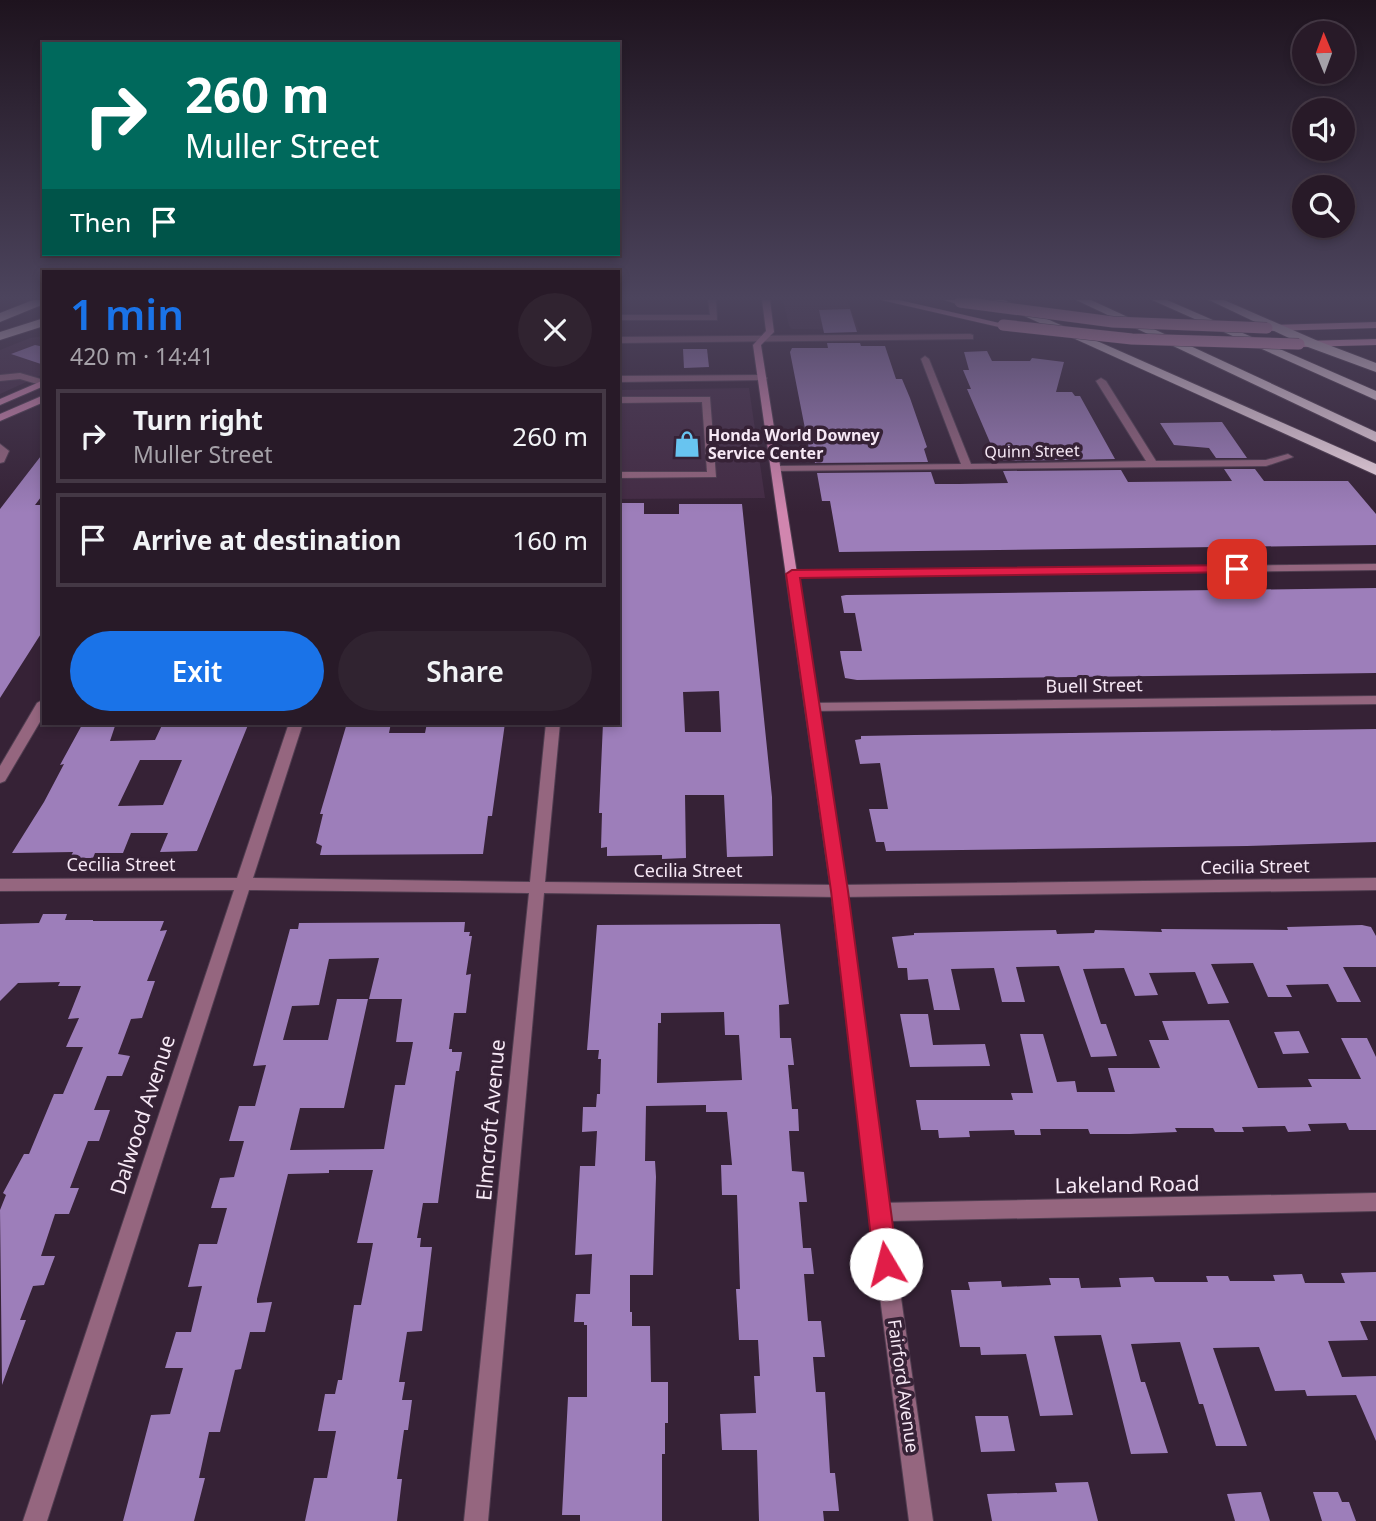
<!DOCTYPE html>
<html lang="en">
<head>
<meta charset="utf-8">
<style>
	body { margin:0; font-family:"Noto Sans",sans-serif; background:#302330; color:#f1f3f6; height:100vh; display:flex; flex-direction:column; font-size:26px; white-space:nowrap }
	* { box-sizing:border-box; margin:0 }
	p { font-size:23px; color:#a5a1a8 }
	.icon { flex:none; width:38px; height:38px; fill:none; stroke:currentColor; stroke-width:2; stroke-linecap:round; stroke-linejoin:round }
	.map { position:relative; flex:1; overflow:hidden }
	.sheet { position:absolute; left:42px; top:270px; width:578px; height:455px; display:flex; flex-direction:column; background:#281a28; border-radius:0px; box-shadow:0 4px 10px #0003,0 0 0 2px #443845 }
	.sheet>* { flex:none }
	.banner { position:absolute; left:42px; top:42px; width:578px; height:214px; border-radius:0px; box-shadow:0 4px 10px #0003,0 0 0 2px #443845; background:#00695c; color:#fff; overflow:hidden }
	.needle { width:46px; rotate:359deg }
	.tools { position:absolute; left:1292px; top:21px; display:grid; gap:14px }
	.tools a { display:grid; place-items:center; width:63px; height:63px; border-radius:50%; background:#281a28; box-shadow:0 4px 10px #0003,0 0 0 2px #443845; font-size:35px }
	.pin { position:absolute; display:grid; place-items:center; width:60px; height:60px; color:#fff; margin:-30px; border-radius:14px; box-shadow:0 4px 10px #0006 }
	.me { position:absolute; width:77px; margin:-38px; rotate:352deg; stroke-linejoin:round; filter:drop-shadow(0 0 5px #0008) }
	.turn { display:flex; align-items:center; gap:24px; height:147px; padding:0 28px; font-size:32px }
	.turn .icon { width:91px; height:91px; stroke-width:2.5 }
	.turn b { display:block; font-size:49px; line-height:60px }
	.then { display:flex; align-items:center; height:66px; padding:0 28px; background:#0003; gap:14px; font-size:26px }
	.round { display:grid; place-items:center; flex:none; width:74px; height:74px; border-radius:37px; background:#302330 }
	.overview { display:flex; align-items:center; justify-content:space-between; height:119px; padding:0 28px }
	h1 { font-size:42px; font-weight:600; line-height:52px; color:#1a73e8 }
	.primary-button { display:flex; gap:14px; margin-top:auto; padding:14px 28px }
	.primary-button a { flex:1; height:80px; border-radius:42px; background:#1a73e8; color:#fff; font-size:28px; font-weight:600; line-height:80px; text-align:center }
	.primary-button a+a { background:#302330; color:#f1f3f6 }
	ul { padding:0; list-style:none }
	li { display:flex; align-items:center; gap:21px; height:94px; margin:0 14px 10px; padding:0 14px; border:4px solid #443845; border-radius:0px }
	li div { flex:1 }
	li b { display:block; font-size:26px }
	li em { font-style:normal }
	.map>svg:first-child { display:block }
</style>
</head>
<body>
<div class="map">
<svg width="1376" height="1521" viewBox="0 0 1376 1521">
	<rect width="100%" height="100%" fill="#362236"/>
	<!-- built -->
	<g fill="#442b44">
		<polygon points="783,300 847,300 859,330 792,329 789,326"/>
		<polygon points="44,336 44,374 0,394 0,350 30,338"/>
		<polygon points="749,388 765,498 618,499 618,390"/>
	</g>
	<!-- building -->
	<g fill="#9d7eba" fill-rule="evenodd">
		<polygon points="850,309 857,332 824,333 819,310"/>
		<polygon points="827,343 860,343 861,346 885,346 896,379 902,379 910,398 927,447 924,449 928,462 815,463 813,452 809,449 790,352 792,348 828,348"/>
		<polygon points="35,345 44,347 44,365 11,354"/>
		<polygon points="683,349 707,349 709,367 684,368"/>
		<polygon points="987,351 992,361 1030,361 1032,358 1064,362 1056,392 1072,392 1075,396 1080,396 1115,459 998,461 967,389 971,389 963,370 969,370 964,352"/>
		<polygon points="1222,422 1247,458 1216,458 1209,448 1174,445 1160,423"/>
		<polygon points="44,452 44,493 35,505 44,505 44,629 0,698 0,509"/>
		<polygon points="1224,469 1255,469 1264,481 1348,481 1376,514 1376,545 839,552 830,501 822,501 817,473 931,472 935,484 959,484 1008,483 1003,471 1121,470 1128,482 1232,481"/>
		<path d="M618,503H644V514H679V504H742L772,797L773,856L727,857L724,795H685L686,858L662,859V855L607,856V847L601,848L602,813H599L603,723H618ZM719,691L721,732H685L683,692Z"/>
		<polygon points="1376,588 1376,673 857,680 845,678 841,658 840,651 862,651 855,613 844,613 841,596 846,595"/>
		<path d="M83,723H116L110,741L155,740L163,723H244L243,725H248L197,851L160,852L168,833H131L123,853H95L93,858H70L73,852L12,853L44,802L64,764L60,765ZM140,760H182L163,805L118,806Z"/>
		<polygon points="347,723 391,723 389,733 425,733 427,723 505,723 492,816 488,816 483,854 320,855 322,846 316,843 323,814 320,814"/>
		<polygon points="1376,729 1376,842 1247,846 886,851 884,842 876,842 869,809 888,809 880,763 860,764 855,740 861,739 861,736 914,735"/>
		<polygon points="43,914 67,914 65,920 93,920 93,921 164,921 160,931 167,930 147,981 155,981 142,1018 131,1019 118,1054 130,1056 122,1076 107,1076 94,1110 110,1110 99,1141 88,1141 70,1188 79,1188 69,1214 55,1214 41,1256 55,1256 44,1285 33,1286 20,1320 26,1320 2,1385 0,1210 6,1195 3,1193 24,1154 29,1154 54,1094 63,1094 83,1047 66,1047 79,1018 68,1019 81,986 58,986 60,982 18,983 0,1001 0,924 39,923"/>
		<path d="M465,922L464,932H470L469,936H472L466,975L471,974L466,1013H454L449,1049H452V1052H462L459,1071H456L438,1203H423L417,1238H421L420,1247H432L422,1331L407,1332L399,1382H405L402,1400H412L408,1430H404L397,1479H402L397,1521H305L314,1478H327L336,1431H318L325,1394H335L338,1380H342L354,1305H361L373,1243H357L373,1170H329V1173L288,1174L257,1299V1303L272,1302L265,1332H250L241,1369L235,1370L220,1432H209L199,1478H205L194,1521H123L151,1415L170,1414L183,1368H165L176,1332H191L202,1286L188,1287L199,1244H217L227,1208H211L220,1178L234,1177L244,1141H229L239,1106H255L266,1065L253,1066L290,929H298L299,923ZM379,958L369,999H402L396,1042H413L405,1085H395L384,1149L290,1150L300,1108H344L368,999H337L328,1040H283L292,1006L319,1005L329,959Z"/>
		<path d="M780,924L789,1004L779,1005L780,1038H791L794,1065H788L792,1109H798L799,1131H789L792,1171L804,1172L807,1202H799L803,1248H811L814,1274H804L808,1321H821L825,1357H813L816,1392H825L830,1473H835L839,1511H823L824,1521H759L757,1450H722L720,1414L756,1413L754,1376H760L758,1340H739L736,1289H740L737,1195H722L721,1165H732L727,1112H706V1105L646,1106L645,1161H655L656,1177L653,1275H630V1312H632V1326H650L651,1382H668V1423H665V1454H662V1521H580V1515H562L568,1397H587V1325H584V1322H574L576,1294H590L592,1254L575,1255L580,1166H595L597,1131L582,1132L583,1107H596L597,1094H600L601,1059H598L599,1050H587L597,925ZM724,1012L725,1035H739L742,1080L657,1083L658,1023H661V1013Z"/>
		<polygon points="1362,925 1371,927 1376,936 1376,967 1343,967 1361,1002 1337,1002 1328,984 1286,985 1292,997 1268,997 1253,963 1211,964 1229,1003 1208,1004 1195,972 1149,973 1158,995 1135,996 1124,968 1083,969 1101,1024 1106,1024 1117,1056 1091,1057 1059,966 1016,967 1025,1002 1002,1002 994,968 951,969 960,1010 934,1010 928,979 908,980 907,968 898,968 892,937 914,935 914,933 1056,930 1057,934 1094,933 1095,930 1162,932 1161,929 1288,930 1287,927"/>
		<polygon points="900,1014 928,1014 933,1045 985,1044 990,1066 910,1067"/>
		<polygon points="1229,1020 1258,1088 1312,1087 1308,1079 1361,1079 1341,1038 1367,1038 1376,1057 1376,1130 1349,1130 1346,1123 1308,1124 1311,1131 1288,1132 1285,1126 1242,1127 1244,1132 1215,1132 1213,1128 1175,1128 1177,1132 1130,1134 1090,1134 1088,1129 1040,1129 1041,1135 1015,1135 1014,1130 969,1131 970,1137 939,1138 938,1130 921,1130 916,1100 1013,1100 1011,1093 1033,1093 1020,1034 1043,1034 1057,1082 1075,1081 1077,1092 1115,1092 1108,1068 1160,1068 1149,1040 1169,1040 1162,1021"/>
		<polygon points="1299,1031 1309,1053 1283,1054 1274,1032"/>
		<polygon points="1376,1272 1376,1321 1360,1321 1368,1340 1328,1341 1342,1377 1376,1376 1376,1441 1356,1395 1307,1396 1305,1390 1275,1391 1259,1347 1213,1348 1247,1446 1216,1446 1203,1404 1199,1404 1180,1342 1131,1344 1141,1382 1145,1382 1168,1453 1131,1454 1101,1335 1054,1336 1073,1415 1040,1416 1026,1354 981,1355 980,1347 960,1347 951,1290 970,1290 968,1282 1001,1281 1002,1287 1051,1285 1049,1278 1079,1278 1081,1288 1121,1287 1119,1278 1153,1277 1155,1282 1208,1282 1206,1276 1228,1276 1230,1281 1275,1281 1273,1275 1302,1274 1305,1283 1345,1283 1341,1273"/>
		<polygon points="975,1416 1008,1416 1015,1451 981,1452"/>
		<polygon points="1088,1482 1098,1521 992,1521 987,1494 1057,1492 1055,1483"/>
		<polygon points="1261,1492 1270,1521 1235,1521 1227,1494"/>
		<polygon points="1313,1492 1338,1492 1342,1502 1349,1502 1356,1521 1322,1521"/>
	</g>
	<g fill="none" stroke-linecap="round" stroke-linejoin="round">
		<defs>
			<g id="lane">
				<polygon points="708,300 716,300 717,320 618,320 618,315 710,315"/>
				<polygon points="20,373 44,380 44,386 20,379 0,381 0,375"/>
				<polygon points="762,375 767,378 765,380 618,382 618,376"/>
				<polygon points="618,397 710,397 716,477 618,478 618,472 707,472 702,402 618,403"/>
			</g>
			<g id="street">
				<polygon points="970,334 973,335 973,339 618,343 618,337"/>
				<polygon points="925,356 929,359 971,464 1146,461 1096,381 1101,378 1106,381 1156,461 1266,460 1288,454 1293,457 1266,466 772,471 771,469 776,466 961,464 921,359"/>
				<polygon points="0,444 9,451 4,462 0,463"/>
				<polygon points="1376,564 1376,570 792,577 786,574 792,571"/>
				<polygon points="1376,696 1376,704 812,711 805,707 812,703"/>
				<polygon points="44,699 44,715 5,781 0,783 0,766 37,703"/>
				<polygon points="289,723 303,723 253,878 530,882 546,723 560,723 545,882 839,885 1376,878 1376,890 839,897 544,893 488,1521 464,1521 529,893 249,890 47,1521 23,1521 234,890 0,891 0,879 237,878"/>
				<polygon points="1376,1193 1376,1211 890,1221 933,1521 909,1521 869,1212 872,1206 879,1203"/>
			</g>
			<g id="secondary">
				<polygon points="762,300 770,300 774,332 761,345 847,891 889,1212 886,1218 879,1221 872,1218 869,1212 831,891 753,345 766,331"/>
				<polygon points="44,380 44,386 0,405 0,399"/>
				<polygon points="44,395 44,402 0,421 0,414"/>
			</g>
			<g id="primary">
				<polygon points="881,300 899,300 1008,325 1003,328"/>
				<polygon points="944,300 963,300 965,302 960,305"/>
				<polygon points="1376,322 1376,328 1267,331 1262,328 1267,325"/>
				<polygon points="1376,339 1376,345 1303,347 1298,344 1303,341"/>
			</g>
			<g id="highway">
				<polygon points="33,300 44,300 44,304 0,322 0,313"/>
				<polygon points="989,300 1004,300 1376,464 1376,475"/>
				<polygon points="1076,300 1091,300 1376,432 1376,442"/>
				<polygon points="1152,300 1167,300 1376,391 1376,400"/>
				<polygon points="1209,300 1224,300 1318,341 1376,363 1376,372 1308,347"/>
				<polygon points="44,318 44,326 0,340 0,332"/>
			</g>
		</defs>
		<!-- lane casing -->
		<use href="#lane" stroke="#513e51" stroke-width="2"/>
		<!-- street casing -->
		<use href="#street" stroke="#513e51" stroke-width="2"/>
		<!-- secondary casing -->
		<use href="#secondary" stroke="#513e51" stroke-width="2"/>
		<!-- primary casing -->
		<use href="#primary" stroke="#513e51" stroke-width="1"/>
		<!-- highway casing -->
		<use href="#highway" stroke="#513e51" stroke-width="2"/>
		<!-- lane -->
		<use href="#lane" fill="#95667f" fill-rule="evenodd"/>
		<!-- street -->
		<use href="#street" fill="#95667f" fill-rule="evenodd"/>
		<!-- secondary -->
		<use href="#secondary" fill="#d186af" fill-rule="evenodd"/>
		<!-- primary -->
		<use href="#primary" fill="#f5a7d1" fill-rule="evenodd"/>
		<!-- highway -->
		<use href="#highway" fill="#f1d9e5" fill-rule="evenodd"/>
		<defs>
			<g id="primary-bridge">
				<polyline points="960,302 1113,322 1267,328"/>
				<polyline points="1003,325 1132,339 1299,344"/>
			</g>
		</defs>
		<!-- primary-bridge casing -->
		<use href="#primary-bridge" stroke="#513e51" stroke-width="12" stroke-linecap="butt"/>
		<!-- primary-bridge -->
		<use href="#primary-bridge" stroke="#f5a7d1" stroke-width="11"/>
	</g>
	<!-- sky -->
	<linearGradient id="sky" x2="0" y2="1"><stop stop-color="#1e131e"/><stop offset="0.58" stop-color="#4c445d"/><stop offset="1" stop-color="#4c445d" stop-opacity="0"/></linearGradient>
	<rect width="1376" height="513" fill="url(#sky)"/>
	<!-- route -->
	<polygon fill="#e11d48" stroke="#92132f" stroke-width="2" points="1237,565 1244,569 1242,572 800,578 848,891 898,1264 894,1271 886,1275 878,1271 874,1264 831,891 786,574 792,570"/>
	<!-- icons -->
	<defs>
		<symbol id="shop-bare" viewBox="-9 -9 18 18"><path d="M-5-2.5h2.3a2.7 3.5 0 0 1 5.4 0H5L5.5 6h-11ZM-1.5-2.5h3a1.5 2.3 0 0 0-3 0Z" fill="#68c4f0" stroke="#362236" stroke-width="2.5" paint-order="stroke"/></symbol>
	</defs>
	<g fill-rule="evenodd">
		<use href="#shop-bare" x="668" y="425" width="38" height="38"/>
	</g>
	<g text-anchor="middle" stroke-width="7" stroke-linejoin="round" paint-order="stroke">
		<!-- far-poi labels -->
		<g font-size="16" font-weight="bold" fill="#f6e8f5" stroke="#362236" text-anchor="start">
			<text x="708" y="441">Honda World Downey<tspan x="708" dy="18">Service Center</tspan></text>
		</g>
		<!-- far-street labels -->
		<g font-size="16" fill="#f6e8f5" stroke="#362236">
			<text transform="translate(1032 451) rotate(-1)" y="6">Quinn Street</text>
		</g>
		<!-- street labels -->
		<g font-size="18" fill="#f6e8f5" stroke="#362236">
			<text transform="translate(1094 686) rotate(-1)" y="6">Buell Street</text>
			<text x="121" y="871">Cecilia Street</text>
			<text transform="translate(1255 867) rotate(-1)" y="6">Cecilia Street</text>
			<text x="688" y="877">Cecilia Street</text>
			<text transform="translate(903 1386) rotate(82)" y="6">Fairford Avenue</text>
		</g>
		<!-- near-street labels -->
		<g font-size="21" fill="#f6e8f5" stroke="#362236">
			<text transform="translate(143 1115) rotate(-72)" y="7">Dalwood Avenue</text>
			<text transform="translate(491 1120) rotate(-85)" y="7">Elmcroft Avenue</text>
			<text transform="translate(1127 1185) rotate(-1)" y="7">Lakeland Road</text>
		</g>
	</g>
</svg>
<div class="tools">
<a><svg class="needle" viewBox="-14 -14 28 28"><path d="M0-13l5 13h-10z" fill="#e53935"/><path d="M0 13l5-13h-10z" fill="#a5a1a8"/></svg></a>
<a><svg class="icon" aria-label="sound" viewBox="0 0 24 24"><path d="M4 9h4l5-4v14l-5-4H4zM17 9q2 3 0 6"/></svg></a>
<a><svg class="icon" aria-label="search" viewBox="0 0 24 24"><circle cx="10" cy="10" r="6"/><path d="M15 15l6 6"/></svg></a>
</div>
<div class="pin" style="left:1237px;top:569px;background:#d93025"><svg class="icon" aria-label="arrive" viewBox="0 0 24 24"><path d="M6 21V4h12l-3 4 3 4H6"/></svg></div>
<svg class="me" style="left:886px;top:1264px" viewBox="-20 -20 40 40"><circle r="19" fill="#fff"/><path d="M0-13L10 11 0 6-10 11z" fill="#e11d48"/></svg>
<div class="banner">
<div class="turn"><svg class="icon" aria-label="right" viewBox="0 0 24 24"><path d="M7 20v-9h11M14 6l5 5-5 5"/></svg><div><b>260 m</b>Muller Street</div></div>
<div class="then">Then<svg class="icon" aria-label="arrive" viewBox="0 0 24 24"><path d="M6 21V4h12l-3 4 3 4H6"/></svg></div>
</div>
<section class="sheet">
<div class="overview"><div><h1>1 min</h1><p>420 m · 14:41</p></div><a class="round"><svg class="icon" aria-label="close" viewBox="0 0 24 24"><path d="M6 6l12 12M18 6L6 18"/></svg></a></div>
<ul>
<li><svg class="icon" aria-label="right" viewBox="0 0 24 24"><path d="M7 20v-9h11M14 6l5 5-5 5"/></svg><div><b>Turn right</b><p>Muller Street</p></div><em>260 m</em></li>
<li><svg class="icon" aria-label="arrive" viewBox="0 0 24 24"><path d="M6 21V4h12l-3 4 3 4H6"/></svg><div><b>Arrive at destination</b></div><em>160 m</em></li>
</ul>
<div class="primary-button"><a>Exit</a><a>Share</a></div>
</section>
</div>
</body>
</html>
